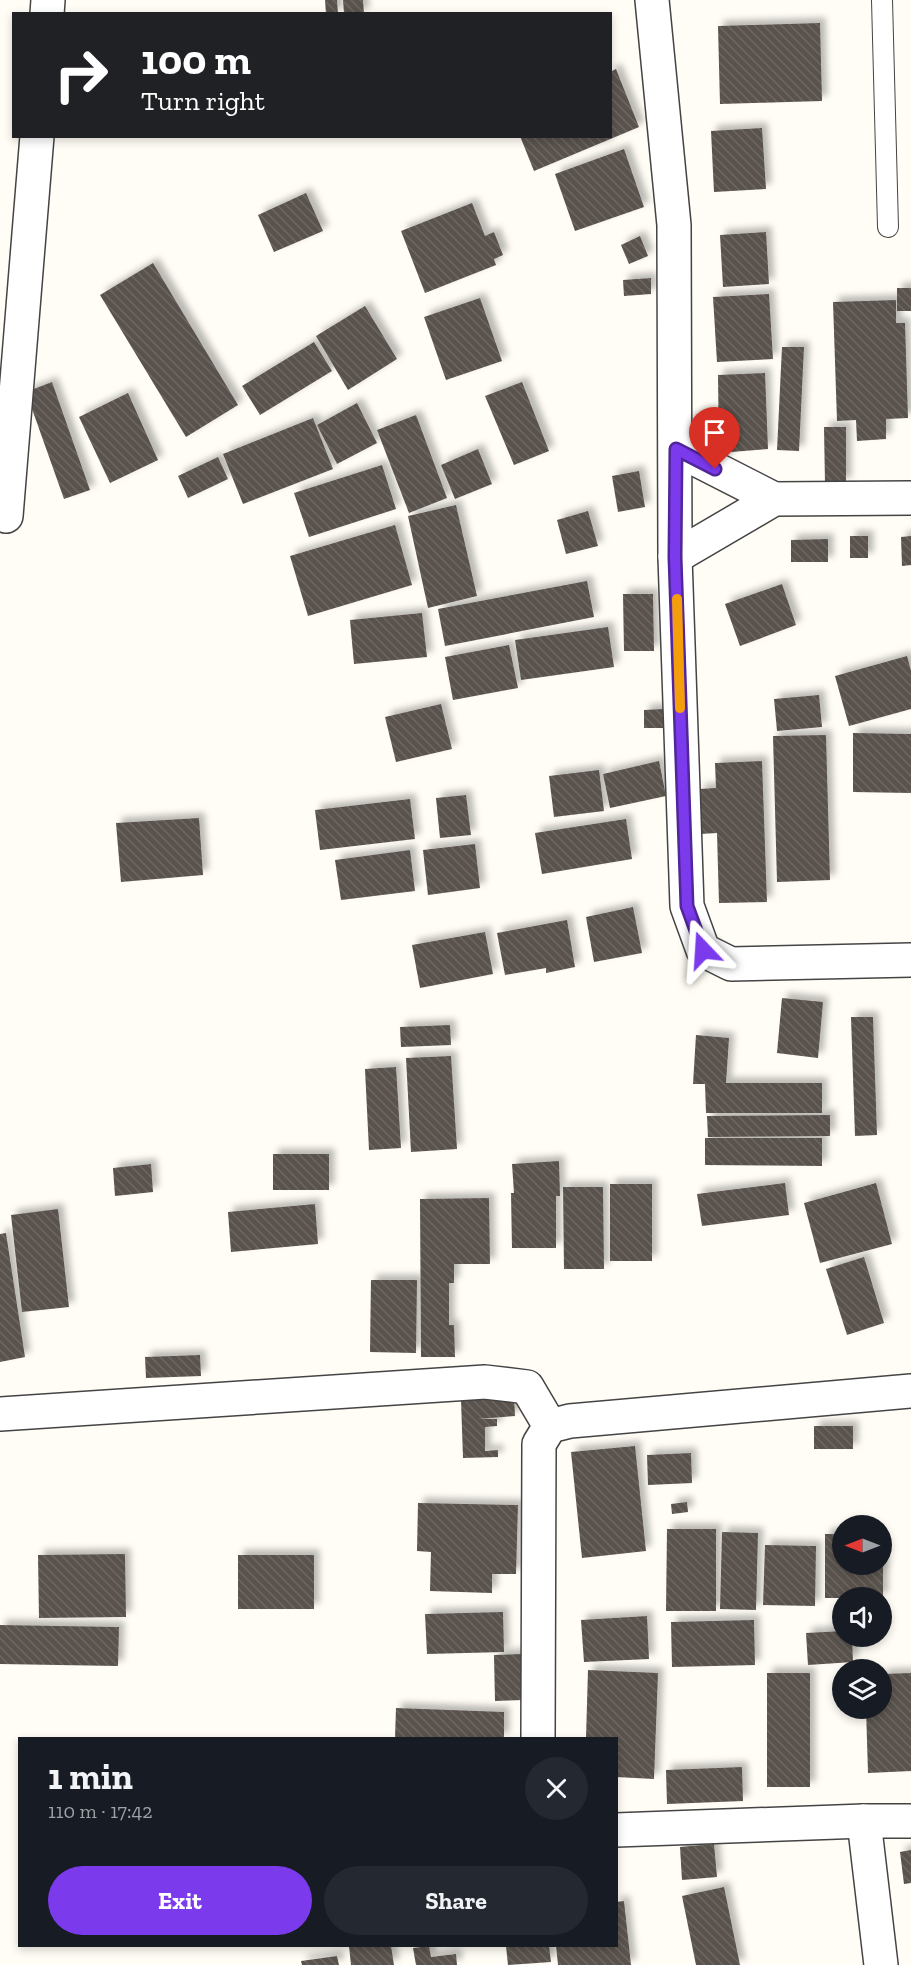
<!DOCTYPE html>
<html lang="en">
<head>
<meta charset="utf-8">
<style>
	body { margin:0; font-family:"Zilla Slab",serif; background:#242831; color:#f1f3f6; height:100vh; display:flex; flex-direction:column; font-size:22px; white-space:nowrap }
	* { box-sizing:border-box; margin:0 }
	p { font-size:20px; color:#9ea1a6 }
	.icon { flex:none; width:33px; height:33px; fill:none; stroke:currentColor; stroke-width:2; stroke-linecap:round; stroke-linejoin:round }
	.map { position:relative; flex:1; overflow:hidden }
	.panel { position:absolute; left:18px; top:1737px; width:600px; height:210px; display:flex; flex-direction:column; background:#171b24; border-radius:0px; box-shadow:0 3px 9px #0003 }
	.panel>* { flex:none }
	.top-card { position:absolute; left:12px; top:12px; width:600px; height:126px; border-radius:0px; box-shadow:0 3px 9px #0003; background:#202124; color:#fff; overflow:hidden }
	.needle { width:39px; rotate:270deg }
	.controls { position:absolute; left:832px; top:1515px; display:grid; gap:12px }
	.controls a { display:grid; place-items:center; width:60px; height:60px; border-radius:50%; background:#171b24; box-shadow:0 3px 9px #0003; font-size:30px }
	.pin { position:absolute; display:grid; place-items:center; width:51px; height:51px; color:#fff; margin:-62px -26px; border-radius:50% 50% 50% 0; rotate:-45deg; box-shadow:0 0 6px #0007 }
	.pin .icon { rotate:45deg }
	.me { position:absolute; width:66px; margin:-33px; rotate:340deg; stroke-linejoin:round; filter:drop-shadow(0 0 4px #0008) }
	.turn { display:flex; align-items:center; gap:21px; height:126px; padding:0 30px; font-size:27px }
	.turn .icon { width:78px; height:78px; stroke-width:2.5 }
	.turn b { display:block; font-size:42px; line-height:51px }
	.round { display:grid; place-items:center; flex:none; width:63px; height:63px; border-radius:32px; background:#242831 }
	.summary { display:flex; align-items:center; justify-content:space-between; height:102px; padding:0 30px }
	h1 { font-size:36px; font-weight:700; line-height:45px }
	.cta { display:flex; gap:12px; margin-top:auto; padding:12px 30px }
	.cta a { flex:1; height:69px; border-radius:36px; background:#7c3aed; color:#fff; font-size:24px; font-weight:700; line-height:69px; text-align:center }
	.cta a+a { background:#242831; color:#f1f3f6 }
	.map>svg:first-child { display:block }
</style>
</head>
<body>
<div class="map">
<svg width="911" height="1965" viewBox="0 0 911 1965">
	<defs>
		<pattern id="building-back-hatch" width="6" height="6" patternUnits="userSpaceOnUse" patternTransform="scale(1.5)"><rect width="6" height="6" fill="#5a524d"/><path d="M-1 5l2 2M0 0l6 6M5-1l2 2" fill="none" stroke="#6d6662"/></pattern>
		<filter id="shadow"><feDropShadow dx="5.5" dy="-5.5" stdDeviation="3" flood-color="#0004"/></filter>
	</defs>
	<rect width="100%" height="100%" fill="#fffdf5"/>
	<!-- building -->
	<g fill="url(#building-back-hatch)" filter="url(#shadow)">
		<polygon points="325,0 337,0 338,14 326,14"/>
		<polygon points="343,0 363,0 364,14 344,14"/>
		<polygon points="820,23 822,101 720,104 718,26"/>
		<polygon points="616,69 639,127 534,171 520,136 610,136 610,72"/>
		<polygon points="762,128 766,189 714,192 711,131"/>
		<polygon points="624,149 644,207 575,231 555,174"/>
		<polygon points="306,193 323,231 274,252 258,215"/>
		<polygon points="472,203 485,236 494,232 503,255 494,259 496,265 425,293 401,231"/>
		<polygon points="766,232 769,284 723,287 720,235"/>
		<polygon points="640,236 648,256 629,264 621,245"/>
		<polygon points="153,263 238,405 186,437 100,295"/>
		<polygon points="651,278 651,294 624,296 623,280"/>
		<rect x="897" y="288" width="14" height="23"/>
		<polygon points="769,294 773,359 717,362 713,297"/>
		<polygon points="480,298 502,361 446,380 424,317"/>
		<polygon points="896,300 896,323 905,323 908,418 886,419 886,439 857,441 856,420 837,421 833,302"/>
		<polygon points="365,306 397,359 348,390 316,336"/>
		<polygon points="314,342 332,371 260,415 242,386"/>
		<polygon points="782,347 804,347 799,451 777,450"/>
		<polygon points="765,373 768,449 719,453 718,375"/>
		<polygon points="52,382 90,490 64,499 26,392"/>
		<polygon points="522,382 549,451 514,465 485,396"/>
		<polygon points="128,393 158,460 110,483 79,417"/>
		<polygon points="357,403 377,443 337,464 317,425"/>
		<polygon points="416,415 447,498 409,513 377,430"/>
		<polygon points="313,418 333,469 243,504 223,454"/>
		<polygon points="824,427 846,427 846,483 825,484"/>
		<polygon points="478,449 492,484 455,499 441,465"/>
		<polygon points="218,457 228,479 188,498 178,476"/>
		<polygon points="382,465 396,509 309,537 294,493"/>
		<polygon points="639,471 645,507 618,512 612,476"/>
		<polygon points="456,505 477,596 428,608 408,516"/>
		<polygon points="588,511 598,546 566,554 557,520"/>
		<polygon points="395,525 412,585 308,616 290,556"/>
		<rect x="850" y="536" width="18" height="22"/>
		<polygon points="911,536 911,565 902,566 901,537"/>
		<polygon points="828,539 828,562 791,562 791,540"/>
		<polygon points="587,581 594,617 445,646 438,609"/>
		<polygon points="782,584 796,625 740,646 725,604"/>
		<polygon points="623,594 653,594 654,651 624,651"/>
		<polygon points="422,613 427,657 354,664 350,620"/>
		<polygon points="608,627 614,667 521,680 515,640"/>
		<polygon points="509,645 518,688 453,700 445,657"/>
		<polygon points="907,656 911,671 911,709 849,726 835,676"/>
		<polygon points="819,695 822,727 777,731 774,699"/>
		<polygon points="441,704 452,749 396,762 385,717"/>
		<polygon points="663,709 664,728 644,728 644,710"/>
		<polygon points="853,733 911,734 911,793 853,792"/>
		<polygon points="826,735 830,880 777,882 773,736"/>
		<polygon points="659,761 666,796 610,808 603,774"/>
		<polygon points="762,761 767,902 719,903 717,833 700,834 699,789 716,788 715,763"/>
		<polygon points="599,770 604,811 554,817 549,776"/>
		<polygon points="466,795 471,835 440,838 436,798"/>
		<polygon points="410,799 415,839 320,850 315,810"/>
		<polygon points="199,818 203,875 121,882 116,823"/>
		<polygon points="626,819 632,859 542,874 535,833"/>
		<polygon points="475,844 480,888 428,895 423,850"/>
		<polygon points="410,850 415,891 341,900 335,860"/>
		<polygon points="633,907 642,953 594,962 586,917"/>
		<polygon points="567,920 575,967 546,973 546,968 505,975 497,933"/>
		<polygon points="485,932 493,974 420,988 412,945"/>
		<polygon points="782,998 823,1002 818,1058 777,1053"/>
		<polygon points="851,1017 873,1017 877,1135 855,1136"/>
		<polygon points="450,1025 451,1045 401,1047 400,1027"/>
		<polygon points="696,1035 729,1038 726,1083 822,1083 822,1113 706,1113 705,1084 693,1084"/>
		<polygon points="451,1056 457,1149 411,1152 406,1058"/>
		<polygon points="396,1067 401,1148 369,1150 365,1069"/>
		<polygon points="830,1115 830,1136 708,1137 707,1116"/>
		<polygon points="705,1138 822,1138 822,1166 705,1165"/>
		<rect x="273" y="1154" width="56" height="36"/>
		<polygon points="559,1161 560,1196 556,1196 556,1248 512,1248 511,1193 514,1193 512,1164"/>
		<polygon points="151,1164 153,1192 115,1196 113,1168"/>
		<polygon points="785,1183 789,1215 702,1226 697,1194"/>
		<polygon points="876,1183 892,1244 820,1263 804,1203"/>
		<rect x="610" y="1184" width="42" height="77"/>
		<polygon points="563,1187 603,1187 604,1269 564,1269"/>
		<polygon points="489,1198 490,1264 454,1264 454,1283 449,1283 449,1325 454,1325 455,1357 421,1357 420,1199"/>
		<polygon points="315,1204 318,1244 231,1252 228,1212"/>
		<polygon points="58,1209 69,1307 22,1312 11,1215"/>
		<polygon points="6,1233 25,1357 0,1362 0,1234"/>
		<polygon points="864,1257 884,1323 847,1335 826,1269"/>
		<polygon points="371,1280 417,1280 416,1353 370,1352"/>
		<polygon points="200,1355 201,1376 146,1378 145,1357"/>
		<polygon points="514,1396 515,1416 478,1419 497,1419 497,1426 485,1427 485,1451 498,1450 498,1457 463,1458 461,1400"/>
		<rect x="814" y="1426" width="39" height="23"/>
		<polygon points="635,1446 646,1551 582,1558 571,1452"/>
		<polygon points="691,1453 692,1483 648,1485 647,1455"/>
		<polygon points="687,1502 688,1512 672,1514 671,1504"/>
		<polygon points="418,1503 518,1505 516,1574 492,1574 492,1593 430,1591 431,1552 417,1551"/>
		<polygon points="667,1529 716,1529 716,1611 666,1611"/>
		<polygon points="722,1532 758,1533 756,1610 720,1609"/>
		<polygon points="825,1534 843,1534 843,1564 883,1564 883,1598 825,1598"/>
		<polygon points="765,1545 816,1546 815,1606 763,1605"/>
		<polygon points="125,1554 126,1617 39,1618 38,1555"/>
		<rect x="238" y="1555" width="76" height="54"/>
		<polygon points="503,1612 504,1652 427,1654 425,1614"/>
		<polygon points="647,1616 649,1659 584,1662 581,1620"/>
		<polygon points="754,1620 755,1665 672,1667 671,1622"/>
		<polygon points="0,1625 119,1627 118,1666 0,1664"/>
		<polygon points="843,1631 843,1636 852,1636 853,1662 808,1665 806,1633"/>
		<polygon points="521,1654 522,1700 495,1701 494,1655"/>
		<polygon points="588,1670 658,1673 654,1779 616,1777 616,1738 586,1738"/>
		<rect x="767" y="1673" width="43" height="114"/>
		<polygon points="911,1673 911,1771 868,1773 866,1708 882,1708 882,1674"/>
		<polygon points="396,1708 504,1712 504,1738 395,1738"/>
		<polygon points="742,1767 743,1801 667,1804 666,1770"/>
		<polygon points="714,1844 717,1877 682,1880 680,1847"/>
		<polygon points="911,1850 911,1883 904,1884 900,1852"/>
		<polygon points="724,1887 740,1965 696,1965 682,1896"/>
		<polygon points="624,1901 631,1965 558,1965 556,1946 616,1946 616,1902"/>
		<polygon points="349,1946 391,1946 394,1965 351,1965"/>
		<polygon points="429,1946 431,1957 456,1954 457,1965 416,1965 413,1948"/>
		<polygon points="506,1946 549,1946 551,1962 508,1965"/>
		<polygon points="337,1956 339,1965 302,1965 301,1961"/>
	</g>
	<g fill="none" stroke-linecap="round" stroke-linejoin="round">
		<defs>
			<polyline id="lane" points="882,0 888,227"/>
			<g id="street">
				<polyline points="652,0 674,225 675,557 687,906 703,950 731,964 911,960"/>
				<polyline points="47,14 48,0"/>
				<polyline points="676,449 774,499"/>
				<polyline points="6,516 37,136"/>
				<polyline points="675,557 774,499 911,498"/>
				<polyline points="0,1414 485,1382 527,1387 550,1426"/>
				<polyline points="538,1738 539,1444 550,1426 570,1421 911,1391"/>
				<polyline points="864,1821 881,1965"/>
				<polyline points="616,1830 864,1821 911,1821"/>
			</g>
		</defs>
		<!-- lane casing -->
		<use href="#lane" stroke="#444" stroke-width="22"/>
		<!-- street casing -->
		<use href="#street" stroke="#444" stroke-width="36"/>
		<!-- lane -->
		<use href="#lane" stroke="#fff" stroke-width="20"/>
		<!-- street -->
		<use href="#street" stroke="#fff" stroke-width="33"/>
	</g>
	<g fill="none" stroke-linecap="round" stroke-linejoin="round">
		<defs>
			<polyline id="route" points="703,950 687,906 675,557 676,449 715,469"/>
		</defs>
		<!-- route casing -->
		<use href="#route" stroke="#51269a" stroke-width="15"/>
		<!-- route -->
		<use href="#route" stroke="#7c3aed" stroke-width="10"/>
		<!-- slow -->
		<polyline stroke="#f59e0b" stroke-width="10" points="677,599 680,708"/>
	</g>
</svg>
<div class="controls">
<a><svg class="needle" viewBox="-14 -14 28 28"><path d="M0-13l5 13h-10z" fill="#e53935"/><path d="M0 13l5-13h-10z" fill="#9ea1a6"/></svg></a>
<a><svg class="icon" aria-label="sound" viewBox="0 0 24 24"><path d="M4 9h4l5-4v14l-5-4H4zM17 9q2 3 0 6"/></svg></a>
<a><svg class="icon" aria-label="layers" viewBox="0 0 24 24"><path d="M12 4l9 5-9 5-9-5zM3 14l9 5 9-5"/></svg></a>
</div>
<div class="pin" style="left:715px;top:469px;background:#d93025"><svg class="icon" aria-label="arrive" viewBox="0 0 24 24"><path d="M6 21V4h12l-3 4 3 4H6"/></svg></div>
<svg class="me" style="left:703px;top:950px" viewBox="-20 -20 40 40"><path d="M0-17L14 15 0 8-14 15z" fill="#7c3aed" stroke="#fff" stroke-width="4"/></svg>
<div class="top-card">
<div class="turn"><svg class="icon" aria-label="right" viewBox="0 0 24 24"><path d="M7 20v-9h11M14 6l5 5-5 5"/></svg><div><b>100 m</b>Turn right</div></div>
</div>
<section class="panel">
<div class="summary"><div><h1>1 min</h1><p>110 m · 17:42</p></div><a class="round"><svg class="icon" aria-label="close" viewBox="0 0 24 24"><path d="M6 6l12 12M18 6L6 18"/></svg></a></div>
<div class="cta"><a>Exit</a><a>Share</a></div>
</section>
</div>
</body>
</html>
